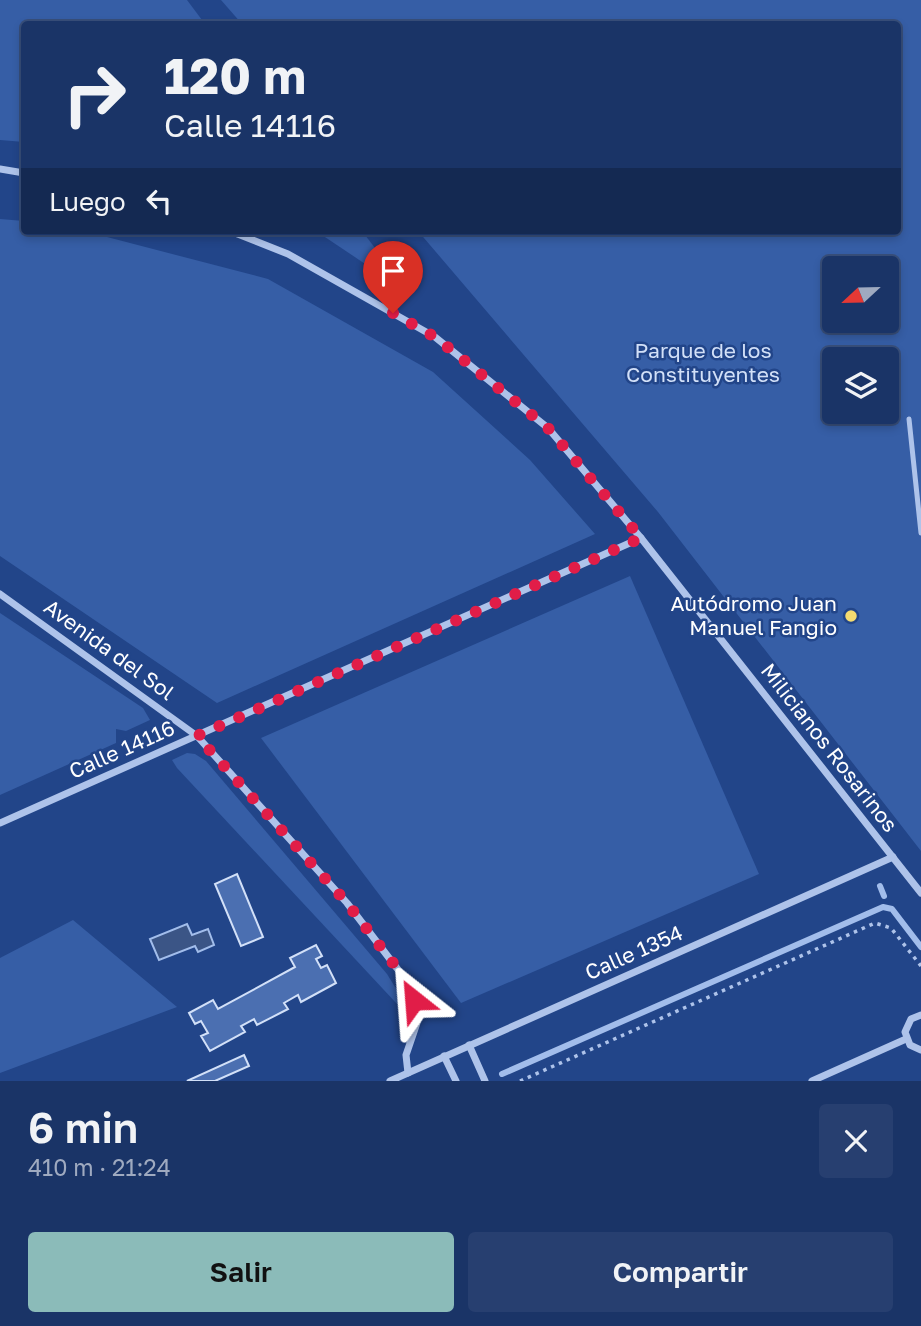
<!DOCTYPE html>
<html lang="es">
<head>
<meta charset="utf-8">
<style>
	body { margin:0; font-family:"Golos Text",sans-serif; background:#273f70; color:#f1f3f6; height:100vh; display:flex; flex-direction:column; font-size:26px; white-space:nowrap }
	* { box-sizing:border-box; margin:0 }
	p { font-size:23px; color:#9faac0 }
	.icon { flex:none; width:38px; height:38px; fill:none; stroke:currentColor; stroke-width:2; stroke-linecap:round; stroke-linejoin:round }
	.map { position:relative; height:1081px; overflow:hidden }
	.panel { display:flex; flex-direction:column; background:#1a3467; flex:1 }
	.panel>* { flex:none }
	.banner { position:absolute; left:21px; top:21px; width:880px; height:214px; border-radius:7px; box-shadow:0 4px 10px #0003,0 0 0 2px #384f7b; background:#1a3467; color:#f1f3f6; overflow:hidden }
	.needle { width:46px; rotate:248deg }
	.tools { position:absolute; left:822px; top:256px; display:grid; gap:14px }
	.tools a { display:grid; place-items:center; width:77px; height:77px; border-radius:7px; background:#1a3467; box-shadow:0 4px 10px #0003,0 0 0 2px #384f7b; font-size:35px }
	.pin { position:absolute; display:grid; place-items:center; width:60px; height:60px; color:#fff; margin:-72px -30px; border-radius:50% 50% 50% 0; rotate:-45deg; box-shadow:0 0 7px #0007 }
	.pin .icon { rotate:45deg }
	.me { position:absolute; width:77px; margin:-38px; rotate:332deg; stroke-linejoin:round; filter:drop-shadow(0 0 5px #0008) }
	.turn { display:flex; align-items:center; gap:24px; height:147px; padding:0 28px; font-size:32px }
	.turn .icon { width:91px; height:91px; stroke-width:2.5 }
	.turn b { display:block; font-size:49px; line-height:60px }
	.then { display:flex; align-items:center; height:66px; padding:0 28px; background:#0003; gap:14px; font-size:26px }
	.round { display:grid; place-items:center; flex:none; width:74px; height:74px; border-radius:7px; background:#273f70 }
	.headline { display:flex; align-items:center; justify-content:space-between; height:119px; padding:0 28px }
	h1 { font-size:42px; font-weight:600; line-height:52px }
	.button { display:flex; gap:14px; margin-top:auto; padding:14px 28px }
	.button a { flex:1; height:80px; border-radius:7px; background:#8bbbb9; color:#111; font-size:28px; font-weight:600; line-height:80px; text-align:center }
	.button a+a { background:#273f70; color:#f1f3f6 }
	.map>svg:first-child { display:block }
</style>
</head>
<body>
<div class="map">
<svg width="921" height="1081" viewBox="0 0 921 1081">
	<rect width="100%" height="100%" fill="#224589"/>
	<!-- green -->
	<g fill="#365ea6" fill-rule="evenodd">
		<polygon points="0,0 187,0 205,24 24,24 24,142 0,140"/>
		<path d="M221,0H921V851L658,512L418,231H898V24H242ZM835,268H887V320H835ZM835,359H887V411H835Z"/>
		<polygon points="0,219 24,221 24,231 84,231 268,279 433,372 530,460 595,534 217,703 0,556"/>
		<polygon points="316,231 362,231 410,294"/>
		<polygon points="630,576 759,874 461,1003 261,738"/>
		<polygon points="0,613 143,708 150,720 126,731 116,729 116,743 0,795"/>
		<polygon points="187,753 195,754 206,761 387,974 403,1000 397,1004 177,768 172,760"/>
		<polygon points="73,920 177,1007 0,1073 0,958"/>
	</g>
	<!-- water -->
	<polygon fill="#3b5586" stroke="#a2bdeb" stroke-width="2" points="187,924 192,935 208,929 214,945 198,952 195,946 159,960 150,939"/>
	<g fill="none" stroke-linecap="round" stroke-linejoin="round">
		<!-- stream -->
		<g stroke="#a2bdeb" stroke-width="6">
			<polyline points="880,886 884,896"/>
			<polyline points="502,1074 883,907 892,909 921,947"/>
		</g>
	</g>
	<!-- building -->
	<g fill="#4b6fb1" stroke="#d2e0f8" stroke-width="2">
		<polygon points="237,874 263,937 241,946 215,884"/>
		<polygon points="316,945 322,956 316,959 321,968 327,965 336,983 301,1002 298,995 284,1003 288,1009 257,1025 254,1019 241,1026 245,1032 210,1051 201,1036 208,1033 201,1021 195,1024 189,1013 213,1000 218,1009 295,967 290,958"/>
		<polygon points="244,1055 249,1066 215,1081 187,1081"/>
	</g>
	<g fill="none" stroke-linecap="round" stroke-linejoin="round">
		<!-- path -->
		<polyline stroke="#aec3ea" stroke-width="3.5" stroke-dasharray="3.5 5" stroke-linecap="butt" points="520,1081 875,923 891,928 921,966"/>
		<!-- lane -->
		<polyline stroke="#aec3ea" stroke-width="5" points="909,419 921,533"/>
		<!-- street -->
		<g stroke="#aec3ea" stroke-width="7">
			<polyline points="0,169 24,173"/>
			<polyline points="230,231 288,254 435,337 548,428 641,538 921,893"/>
			<polyline points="0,594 197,736 347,903 409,984 419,1017 406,1055 408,1073"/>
			<polyline points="0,823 641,538"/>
			<polyline points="921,1015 911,1019 905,1032 910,1045 921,1050"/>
			<polyline points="469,1045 485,1081"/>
			<polyline points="444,1056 456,1081"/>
			<polyline points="390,1081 893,857"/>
			<polyline points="812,1081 906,1039"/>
		</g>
	</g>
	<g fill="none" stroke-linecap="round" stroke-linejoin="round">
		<!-- route -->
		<polyline stroke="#e11d48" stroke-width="12" stroke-dasharray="0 21.6" points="393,313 435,337 548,428 641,538 197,736 347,903 409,984 414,1000"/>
	</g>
	<!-- markers -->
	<circle fill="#f6dc70" stroke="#224589" stroke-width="2.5" cx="851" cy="616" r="7"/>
	<g text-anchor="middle" stroke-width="5" stroke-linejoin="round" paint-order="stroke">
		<!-- park labels -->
		<g font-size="21" fill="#d2e0f8" stroke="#224589">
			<text x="703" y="358">Parque de los<tspan x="703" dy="24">Constituyentes</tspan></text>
		</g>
		<!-- poi labels -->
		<g font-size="21" fill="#fff" stroke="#224589" text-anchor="end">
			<text x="837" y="611">Autódromo Juan<tspan x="837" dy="24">Manuel Fangio</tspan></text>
		</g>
		<!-- street labels -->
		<g font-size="21" fill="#fff" stroke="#224589">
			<text transform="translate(109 650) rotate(36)" y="7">Avenida del Sol</text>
			<text transform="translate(829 748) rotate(52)" y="7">Milicianos Rosarinos</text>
			<text transform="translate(122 750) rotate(-24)" y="7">Calle 14116</text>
			<text transform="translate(634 953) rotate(-24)" y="7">Calle 1354</text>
		</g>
	</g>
</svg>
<div class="tools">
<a><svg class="needle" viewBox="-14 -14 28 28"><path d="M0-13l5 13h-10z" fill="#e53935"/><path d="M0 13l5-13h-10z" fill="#9faac0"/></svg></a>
<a><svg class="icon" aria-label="layers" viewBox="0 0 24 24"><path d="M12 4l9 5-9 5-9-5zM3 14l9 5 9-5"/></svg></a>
</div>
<div class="pin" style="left:393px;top:313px;background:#d93025"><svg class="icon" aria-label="arrive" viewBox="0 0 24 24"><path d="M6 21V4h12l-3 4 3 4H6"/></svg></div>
<svg class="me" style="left:414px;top:1000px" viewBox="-20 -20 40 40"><path d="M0-17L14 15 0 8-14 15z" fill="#e11d48" stroke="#fff" stroke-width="4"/></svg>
<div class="banner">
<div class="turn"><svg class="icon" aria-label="right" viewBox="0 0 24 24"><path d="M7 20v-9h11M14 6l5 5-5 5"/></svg><div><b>120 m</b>Calle 14116</div></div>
<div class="then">Luego<svg class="icon" aria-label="left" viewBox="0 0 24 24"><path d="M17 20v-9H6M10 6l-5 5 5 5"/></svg></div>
</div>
</div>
<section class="panel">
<div class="headline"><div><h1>6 min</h1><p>410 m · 21:24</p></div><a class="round"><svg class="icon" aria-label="close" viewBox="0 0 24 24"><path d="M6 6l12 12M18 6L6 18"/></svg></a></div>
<div class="button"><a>Salir</a><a>Compartir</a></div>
</section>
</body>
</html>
